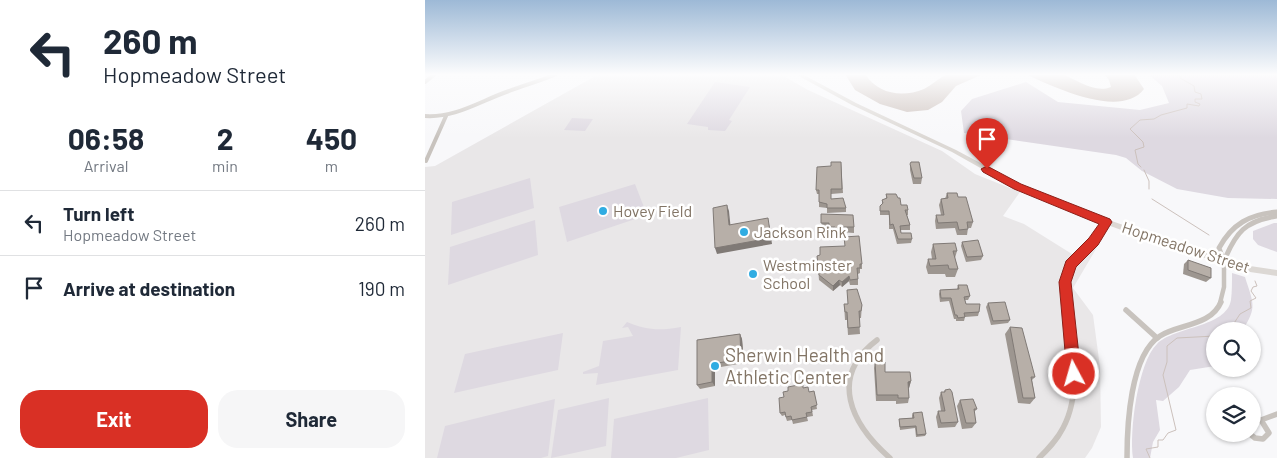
<!DOCTYPE html>
<html lang="en">
<head>
<meta charset="utf-8">
<style>
	body { margin:0; font-family:Barlow,sans-serif; background:#f6f6f7; color:#1f2937; height:100vh; display:flex; flex-direction:column; font-size:19px; white-space:nowrap }
	* { box-sizing:border-box; margin:0 }
	p { font-size:16px; color:#747a83 }
	.icon { flex:none; width:28px; height:28px; fill:none; stroke:currentColor; stroke-width:2; stroke-linecap:round; stroke-linejoin:round }
	.map { position:relative; flex:1; overflow:hidden }
	.drawer { display:flex; flex-direction:column; background:#fff; width:425px }
	.drawer>* { flex:none }
	.hud { background:#fff; color:#1f2937; overflow:hidden }
	.controls { position:absolute; left:781px; top:322px; display:grid; gap:10px }
	.controls a { display:grid; place-items:center; width:55px; height:55px; border-radius:50%; background:#fff; box-shadow:0 1px 4px #0004; font-size:25px }
	.pin { position:absolute; display:grid; place-items:center; width:42px; height:42px; color:#fff; margin:-51px -21px; border-radius:50% 50% 50% 0; rotate:-45deg; box-shadow:0 0 5px #0007 }
	.pin .icon { rotate:45deg }
	.me { position:absolute; width:55px; margin:-28px; rotate:354deg; stroke-linejoin:round; filter:drop-shadow(0 0 4px #0008) }
	.turn { display:flex; align-items:center; gap:18px; height:105px; padding:0 20px; font-size:22px }
	.turn .icon { width:65px; height:65px; stroke-width:2.5 }
	.turn b { display:block; font-size:35px; line-height:42px }
	.eta { display:flex; justify-content:space-evenly; align-items:center; height:85px; text-align:center }
	.eta b { font-size:30px; font-weight:700; line-height:35px }
	.cta { display:flex; gap:10px; margin-top:auto; padding:10px 20px }
	.cta a { flex:1; height:58px; border-radius:20px; background:#d93025; color:#fff; font-size:20px; font-weight:700; line-height:58px; text-align:center }
	.cta a+a { background:#f6f6f7; color:#1f2937 }
	ul { padding:0; list-style:none }
	li { display:flex; align-items:center; gap:15px; height:65px; padding:0 20px; border-top:1px solid #e0e1e3 }
	li div { flex:1 }
	li b { display:block; font-size:19px }
	li em { font-style:normal }
	main { display:flex; flex:1; min-height:0 }
	.map>svg:first-child { display:block }
</style>
</head>
<body>
<main>
<section class="drawer">
<div class="hud">
<div class="turn"><svg class="icon" aria-label="left" viewBox="0 0 24 24"><path d="M17 20v-9H6M10 6l-5 5 5 5"/></svg><div><b>260 m</b>Hopmeadow Street</div></div>
</div>
<div class="eta">
<div><b>06:58</b><p>Arrival</p></div>
<div><b>2</b><p>min</p></div>
<div><b>450</b><p>m</p></div>
</div>
<ul>
<li><svg class="icon" aria-label="left" viewBox="0 0 24 24"><path d="M17 20v-9H6M10 6l-5 5 5 5"/></svg><div><b>Turn left</b><p>Hopmeadow Street</p></div><em>260 m</em></li>
<li><svg class="icon" aria-label="arrive" viewBox="0 0 24 24"><path d="M6 21V4h12l-3 4 3 4H6"/></svg><div><b>Arrive at destination</b></div><em>190 m</em></li>
</ul>
<div class="cta"><a>Exit</a><a>Share</a></div>
</section>
<div class="map">
<svg width="852" height="458" viewBox="0 0 852 458">
	<rect width="100%" height="100%" fill="#f8f8fa"/>
	<!-- built -->
	<polygon fill="#e9e7e8" points="174,74 355,74 383,90 517,151 550,174 595,192 578,216 599,224 655,259 676,223 684,227 648,288 668,315 675,367 676,427 667,448 660,458 0,458 0,167 10,166"/>
	<!-- green -->
	<g fill="#ded9e1">
		<polygon points="723,74 852,74 852,199 803,198 752,189 717,171 701,158 691,155 539,133 536,111 547,99 601,82 633,102 715,110 744,103 737,86"/>
		<polygon points="290,82 325,87 304,120 307,121 300,131 283,130 283,127 262,124"/>
		<polygon points="147,118 168,119 160,131 139,130"/>
		<polygon points="105,178 109,208 26,235 27,202"/>
		<polygon points="210,184 222,215 142,242 134,207"/>
		<polygon points="110,220 113,255 23,285 25,247"/>
		<polygon points="849,223 852,223 852,252 833,245 828,239 828,231"/>
		<path d="M807,273L820,277C828,303 833,307 817,331H790V366L765,370L754,387L738,401L731,400L735,430L728,442L725,458H708C704,432 713,362 732,344C750,326 801,328 806,300C807,292 807,282 807,273Z"/>
		<path d="M202,322C221,330 234,331 256,327L253,370L171,385L173,373L158,374V372L174,366L178,341L208,336L203,327L197,328Z"/>
		<polygon points="138,333 133,370 29,393 40,354"/>
		<polygon points="184,398 181,446 126,458 133,410"/>
		<polygon points="283,398 284,450 251,458 186,458 189,419"/>
		<polygon points="130,399 123,456 116,458 12,458 20,426"/>
	</g>
	<!-- water -->
	<g fill="#ccc1bc">
		<path d="M420,74H440C453,94 477,98 499,89C507,85 514,78 522,74C529,71 550,74 558,74L531,86L517,102L503,110L482,112L455,104L430,90Z"/>
		<path d="M600,74C611,74 626,71 636,74C652,79 669,94 686,87L684,80L679,74H709L719,89C695,120 628,86 600,74Z"/>
	</g>
	<g fill="none" stroke-linecap="round" stroke-linejoin="round">
		<!-- stream -->
		<g stroke="#ccc1bc" stroke-width="1">
			<polyline points="716,167 713,164 710,150 719,147 718,142 705,129 715,120 729,119 736,115 762,108 762,104 774,106 775,104 770,102 770,99 777,99 776,94 770,92 769,86 755,78 754,74"/>
			<polyline points="719,170 724,181 724,189"/>
			<polyline points="727,199 784,235"/>
			<polyline points="804,331 815,314 826,308 825,301 831,298 826,291 828,287 832,286 830,281"/>
			<polyline points="725,458 721,449 733,447 733,440 738,440 743,433 751,430 738,375 742,362 742,346 752,338 790,336"/>
		</g>
		<!-- minor-far2 -->
		<g stroke="#c8c3be" stroke-width="4">
			<polyline points="0,82 10,74"/>
			<path d="M0,116C31,118 55,101 84,91C99,85 116,81 131,74"/>
			<polyline points="1,161 21,116"/>
		</g>
		<!-- minor-far1 -->
		<g stroke="#c8c3be" stroke-width="4.5">
			<polyline points="641,303 640,285 646,267 669,242 681,222"/>
			<polyline points="795,303 799,287 799,262"/>
		</g>
		<!-- minor -->
		<g stroke="#c8c3be" stroke-width="5.5">
			<polyline points="701,310 732,338"/>
			<path d="M452,340C403,377 426,424 465,458"/>
			<polyline points="836,420 852,414"/>
			<polyline points="825,434 830,438 838,439 844,433 836,420 828,418"/>
			<path d="M614,458C623,449 632,440 638,428C658,391 647,340 641,302"/>
			<path d="M702,458C702,426 705,355 735,336C754,324 786,326 796,302"/>
		</g>
		<!-- tertiary -->
		<g stroke="#c8c3be" stroke-width="5">
			<path d="M799,261C811,232 820,221 852,216"/>
			<path d="M799,262L794,248C807,224 825,214 852,212"/>
		</g>
		<!-- trunk -->
		<polygon fill="#dcd8d4" fill-rule="evenodd" points="372,74 377,74 431,103 531,150 595,184 681,219 741,240 825,266 852,270 852,276 825,272 738,245 677,223 591,188 527,152 427,105 372,75"/>
	</g>
	<!-- wall -->
	<g fill="#9d9690">
		<polygon points="416,162 418,193 406,194 406,199 421,208 421,212 402,213 402,208 394,207 394,194 392,194 391,190 406,166"/>
		<polygon points="485,164 497,178 496,184 488,184 485,170"/>
		<polygon points="522,193 533,197 548,222 546,228 543,228 542,235 532,235 530,228 511,229 510,221 511,215 516,215 514,205 516,199 520,199"/>
		<polygon points="461,194 483,210 483,215 482,215 485,225 485,230 476,230 476,233 487,239 486,243 472,244 468,229 464,229 464,215 455,215 455,206 457,204 457,200 461,199"/>
		<polygon points="396,214 429,227 429,233 415,232 415,235 410,235 410,233 404,233 404,229 397,229"/>
		<polygon points="537,242 558,256 556,260 541,262 536,246"/>
		<polygon points="508,244 532,251 530,258 533,269 530,277 521,277 520,274 503,274 501,267 503,259 507,259 506,252"/>
		<polygon points="392,256 437,264 437,269 435,269 435,273 433,274 433,285 425,285 424,281 417,287 415,285 408,291 394,280"/>
		<polygon points="763,260 786,278 781,282 758,274 759,264"/>
		<polygon points="533,285 545,296 543,300 540,300 541,304 554,312 553,316 540,317 539,321 531,321 531,319 529,319 524,301 515,302 514,294 515,290 532,289"/>
		<polygon points="563,303 585,320 583,323 566,325 561,307"/>
		<polygon points="419,304 437,305 436,318 434,318 435,334 423,335 422,320 420,320"/>
		<polygon points="585,327 610,377 607,380 610,398 605,404 593,403 580,334"/>
		<polygon points="315,334 317,339 319,363 290,368 290,386 275,389 272,385 272,340"/>
		<polygon points="450,362 460,372 486,381 484,388 483,388 484,398 483,403 471,404 471,401 451,401 449,368"/>
		<polygon points="379,388 384,392 389,391 392,409 387,410 388,416 382,417 383,421 368,424 367,420 362,421 360,415 357,416 355,413 359,397"/>
		<polygon points="520,390 533,422 530,427 513,428 511,417 513,411 516,411 514,398 516,392 519,392"/>
		<polygon points="535,400 552,409 549,412 551,423 547,428 537,429 532,406"/>
		<polygon points="488,413 501,434 500,436 491,437 490,428 475,430 474,421 474,419 487,418 487,415"/>
	</g>
	<!-- shaded-wall -->
	<g fill="#807a76">
		<polygon points="302,205 304,211 306,231 304,225"/>
		<polygon points="344,224 347,244 292,254 290,248"/>
		<polygon points="424,276 424,281 417,287 417,282"/>
		<polygon points="414,280 415,285 408,291 408,286"/>
		<polygon points="315,334 317,339 319,363 316,359"/>
		<polygon points="287,364 290,368 290,386 287,382"/>
		<polygon points="486,381 484,388 481,389 483,382"/>
	</g>
	<!-- building -->
	<g fill="#b7afa8" stroke="#807a76">
		<polygon points="406,162 416,162 417,189 406,189 406,199 418,198 421,208 402,208 402,204 394,202 394,190 391,190 392,167 406,166"/>
		<polygon points="486,162 494,162 497,178 489,178 485,164"/>
		<polygon points="522,193 532,193 533,197 541,197 548,222 542,222 543,229 534,230 532,222 513,223 511,215 519,215 516,199 523,198"/>
		<polygon points="461,194 471,194 473,198 475,198 476,205 482,205 483,210 480,210 485,225 475,226 476,233 486,233 487,239 473,239 468,224 465,225 464,211 455,211 455,206 458,203 457,200 462,198"/>
		<polygon points="302,205 304,225 343,218 346,238 290,248 288,208"/>
		<polygon points="396,214 428,215 429,227 415,227 415,229 410,229 410,227 404,227 404,223 396,223"/>
		<polygon points="434,236 437,264 435,264 435,268 432,268 433,279 425,280 424,276 417,282 414,280 408,286 394,275 392,256 395,255 395,247 420,246 419,237"/>
		<polygon points="553,240 558,256 542,257 537,242"/>
		<polygon points="530,243 532,251 528,251 533,269 524,269 523,265 505,266 503,259 511,259 508,244"/>
		<polygon points="763,260 786,268 786,278 763,270"/>
		<polygon points="533,285 542,285 545,296 539,297 541,304 555,304 554,312 539,313 540,317 533,318 532,315 530,315 526,298 516,298 515,290 534,289"/>
		<polygon points="432,289 437,305 436,311 434,311 435,327 423,328 422,312 420,312 419,304 423,304 422,290"/>
		<polygon points="580,302 585,320 568,321 563,303"/>
		<polygon points="585,327 597,328 610,377 606,377 610,398 598,398"/>
		<polygon points="315,334 316,359 287,364 287,382 272,385 272,340"/>
		<polygon points="450,362 460,362 460,372 485,372 486,381 483,382 484,398 473,398 473,395 452,395"/>
		<polygon points="378,384 378,388 383,387 384,392 389,391 392,405 386,407 387,412 381,413 382,417 367,420 366,416 361,417 360,412 355,413 354,398 359,397 358,392 363,391 363,387"/>
		<polygon points="525,389 527,392 533,422 516,423 513,411 520,411 516,392 520,392 520,390"/>
		<polygon points="548,399 552,409 549,409 551,423 541,423 535,400"/>
		<polygon points="497,412 501,434 492,435 491,426 475,427 474,419 489,418 488,413"/>
	</g>
	<!-- sky -->
	<linearGradient id="sky" x2="0" y2="1"><stop stop-color="#9db9d6"/><stop offset="0.54" stop-color="#fcfcfd"/><stop offset="1" stop-color="#fcfcfd" stop-opacity="0"/></linearGradient>
	<rect width="852" height="138" fill="url(#sky)"/>
	<!-- route -->
	<polygon fill="#d93025" stroke="#8d1f18" points="562,166 596,184 685,219 687,222 673,245 651,267 646,282 656,374 654,379 649,381 644,379 642,374 634,282 641,261 664,238 674,224 589,189 558,172 556,169"/>
	<!-- markers -->
	<g fill="#30ace2" stroke="#fff" stroke-width="2">
		<circle cx="178" cy="211" r="5"/>
		<circle cx="319" cy="232" r="5"/>
		<circle cx="328" cy="274" r="5"/>
		<circle cx="290" cy="366" r="5"/>
	</g>
	<g text-anchor="middle" stroke-width="5" stroke-linejoin="round" paint-order="stroke">
		<!-- poi labels -->
		<g font-size="16" fill="#827465" stroke="#fff" text-anchor="start">
			<text x="188" y="217">Hovey Field</text>
			<text x="329" y="238">Jackson Rink</text>
			<text x="338" y="271">Westminster<tspan x="338" dy="18">School</tspan></text>
		</g>
		<!-- street labels -->
		<g font-size="16" fill="#827465" stroke="#fff">
			<text transform="translate(761 247) rotate(18)" y="6">Hopmeadow Street</text>
		</g>
		<!-- near-poi labels -->
		<g font-size="19" fill="#827465" stroke="#fff" text-anchor="start">
			<text x="300" y="362">Sherwin Health and<tspan x="300" dy="22">Athletic Center</tspan></text>
		</g>
	</g>
</svg>
<div class="controls">
<a><svg class="icon" aria-label="search" viewBox="0 0 24 24"><circle cx="10" cy="10" r="6"/><path d="M15 15l6 6"/></svg></a>
<a><svg class="icon" aria-label="layers" viewBox="0 0 24 24"><path d="M12 4l9 5-9 5-9-5zM3 14l9 5 9-5"/></svg></a>
</div>
<div class="pin" style="left:562px;top:169px;background:#d93025"><svg class="icon" aria-label="arrive" viewBox="0 0 24 24"><path d="M6 21V4h12l-3 4 3 4H6"/></svg></div>
<svg class="me" style="left:649px;top:374px" viewBox="-20 -20 40 40"><circle r="17" fill="#d93025" stroke="#fff" stroke-width="3"/><path d="M0-11L8 9 0 5-8 9z" fill="#fff"/></svg>
</div>
</main>
</body>
</html>
